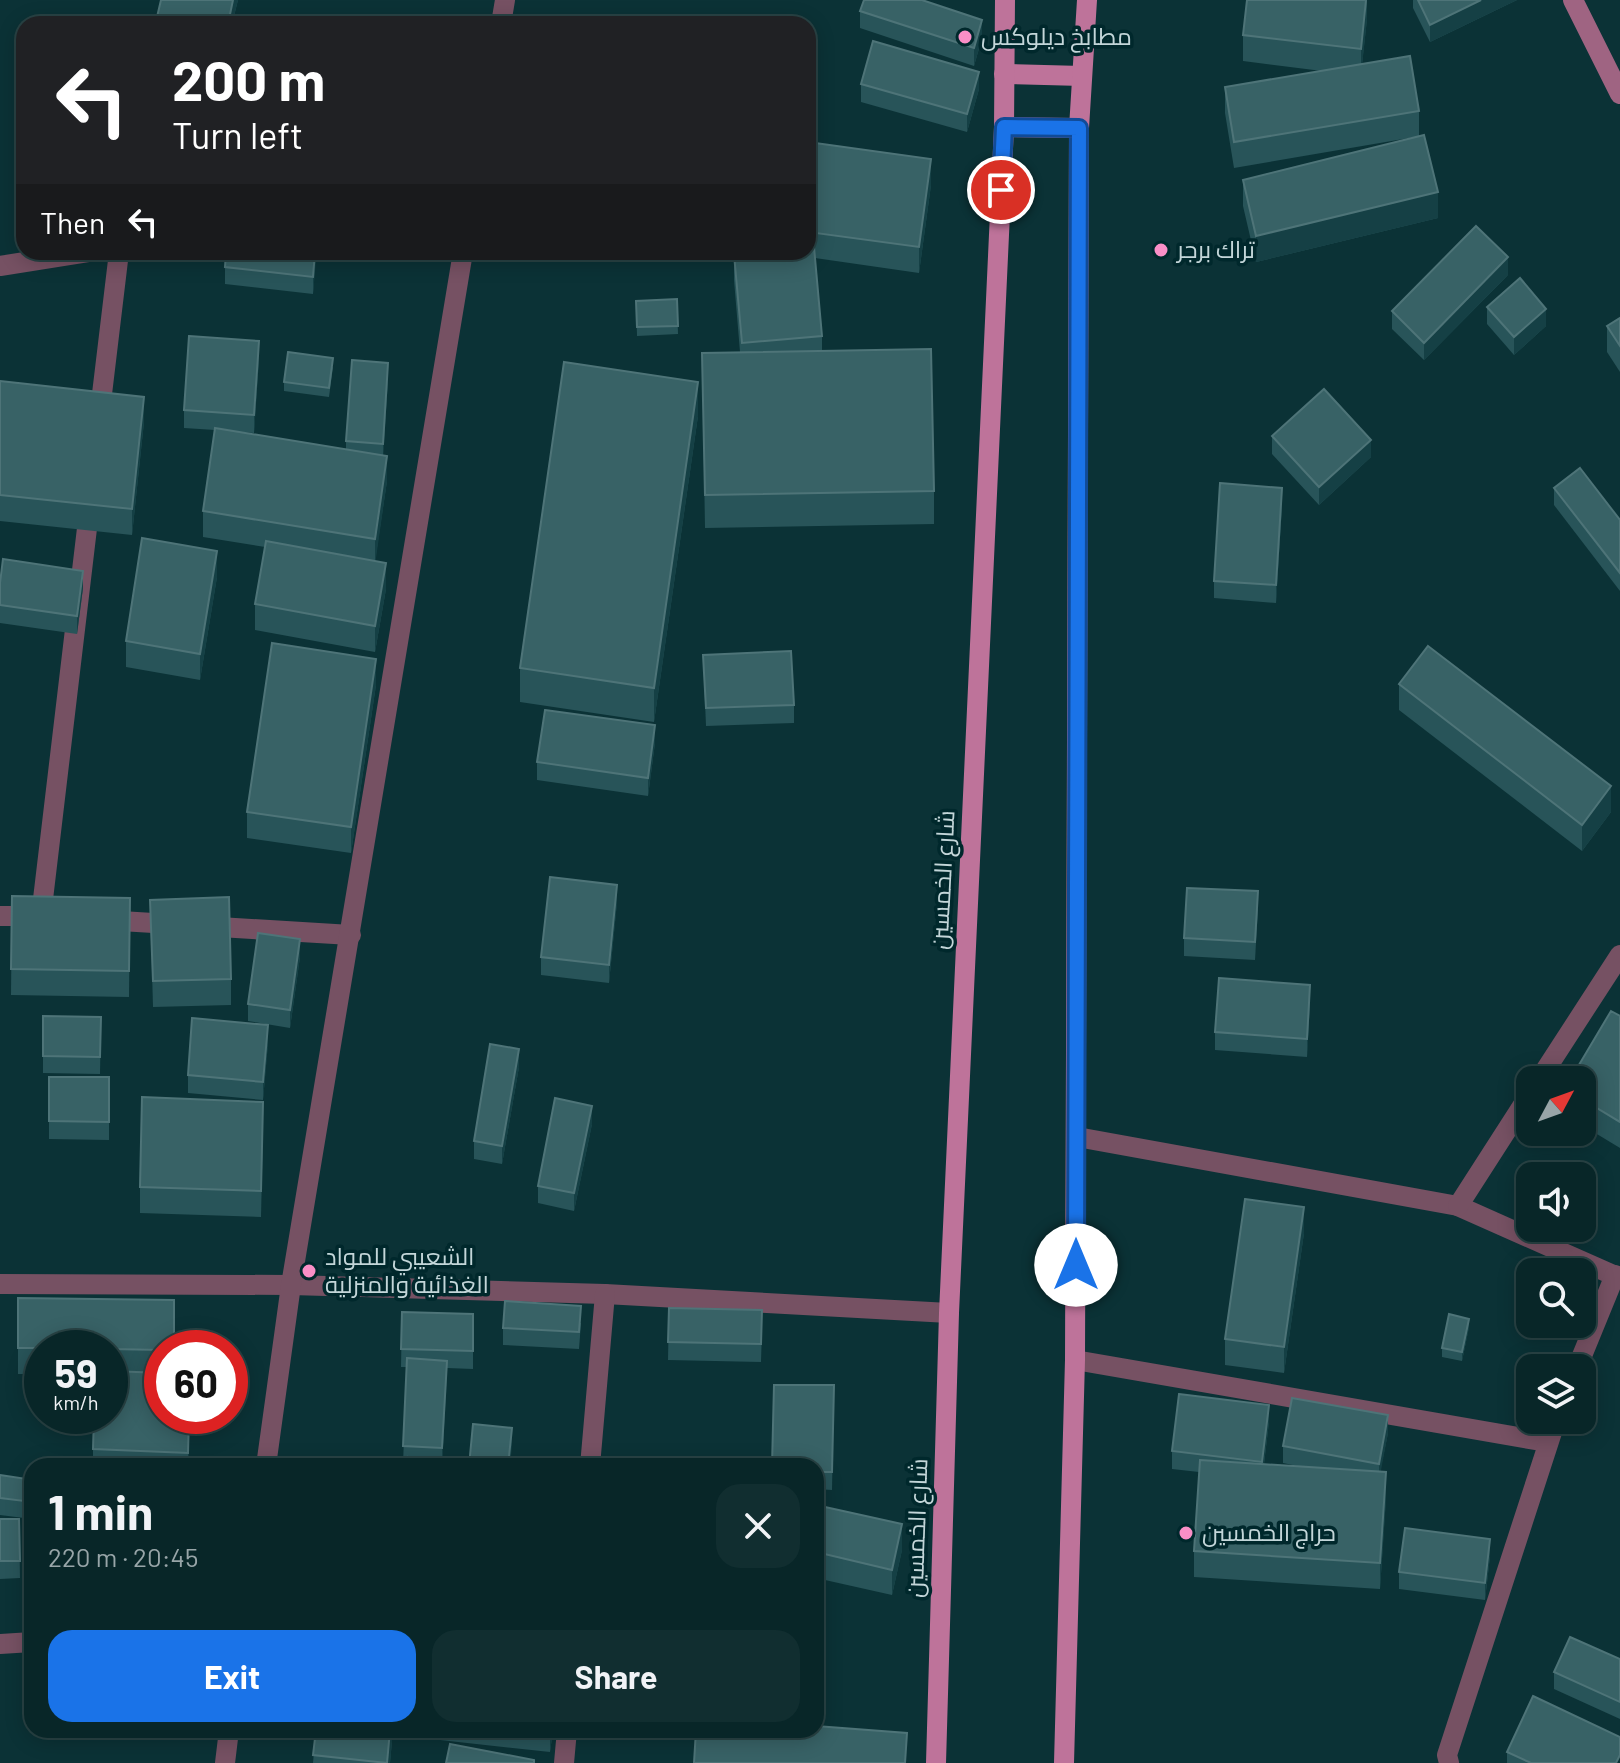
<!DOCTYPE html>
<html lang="en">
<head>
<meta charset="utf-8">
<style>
	body { margin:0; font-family:Barlow,Cairo,sans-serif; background:#112e30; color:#f1f3f6; height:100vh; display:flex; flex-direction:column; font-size:30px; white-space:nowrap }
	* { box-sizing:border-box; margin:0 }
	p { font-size:26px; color:#98a5a8 }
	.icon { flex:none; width:44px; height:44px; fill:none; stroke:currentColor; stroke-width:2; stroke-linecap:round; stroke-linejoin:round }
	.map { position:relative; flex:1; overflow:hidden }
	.side { position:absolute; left:24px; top:1458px; width:800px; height:280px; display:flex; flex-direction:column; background:#082628; border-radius:24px; box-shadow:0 4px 20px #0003,0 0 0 2px #294345 }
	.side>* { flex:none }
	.top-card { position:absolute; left:16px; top:16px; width:800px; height:244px; border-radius:24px; box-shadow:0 4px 20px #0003,0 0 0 2px #294345; background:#202124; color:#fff; overflow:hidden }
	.needle { width:52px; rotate:49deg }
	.fabs { position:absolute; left:1516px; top:1066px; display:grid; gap:16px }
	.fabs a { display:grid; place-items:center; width:80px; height:80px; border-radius:16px; background:#082628; box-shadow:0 4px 20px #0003,0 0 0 2px #294345; font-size:40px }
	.speed { position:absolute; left:24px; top:1330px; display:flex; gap:16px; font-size:40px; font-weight:700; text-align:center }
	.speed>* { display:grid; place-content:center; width:104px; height:104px; border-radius:50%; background:#082628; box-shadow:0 4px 20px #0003,0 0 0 2px #294345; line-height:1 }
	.speed small { font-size:20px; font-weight:400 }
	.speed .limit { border:12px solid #d22; background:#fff; color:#111 }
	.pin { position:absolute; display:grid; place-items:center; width:68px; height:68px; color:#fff; margin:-34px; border:4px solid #fff; border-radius:50%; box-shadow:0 2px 8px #0007 }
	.me { position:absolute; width:88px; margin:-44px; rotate:0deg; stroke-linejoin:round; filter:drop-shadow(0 0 6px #0008) }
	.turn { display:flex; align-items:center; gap:28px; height:168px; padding:0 24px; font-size:36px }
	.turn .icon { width:104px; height:104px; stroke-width:2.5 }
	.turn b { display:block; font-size:56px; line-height:68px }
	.then { display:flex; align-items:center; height:76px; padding:0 24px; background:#0003; gap:16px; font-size:30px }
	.round { display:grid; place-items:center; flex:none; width:84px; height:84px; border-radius:24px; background:#112e30 }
	.headline { display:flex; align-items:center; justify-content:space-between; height:136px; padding:0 24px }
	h1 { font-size:48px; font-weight:700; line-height:60px }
	.primary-button { display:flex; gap:16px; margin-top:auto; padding:16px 24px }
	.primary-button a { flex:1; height:92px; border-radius:24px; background:#1a73e8; color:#fff; font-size:32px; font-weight:700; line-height:92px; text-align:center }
	.primary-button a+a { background:#112e30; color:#f1f3f6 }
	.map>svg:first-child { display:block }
</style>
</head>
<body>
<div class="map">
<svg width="1620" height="1763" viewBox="0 0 1620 1763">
	<rect width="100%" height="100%" fill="#0b3236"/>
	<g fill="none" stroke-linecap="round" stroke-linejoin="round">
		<!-- street -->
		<g stroke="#765163" stroke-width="20">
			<polyline points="501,24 505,0"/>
			<polyline points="0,266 88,252"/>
			<polyline points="99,419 119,252"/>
			<polyline points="0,916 40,916"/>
			<polyline points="41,916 90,503"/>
			<polyline points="104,920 351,935"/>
			<polyline points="1539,1080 1620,955"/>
			<polyline points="1077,1137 1458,1206 1620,1278"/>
			<polyline points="1458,1206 1530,1094"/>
			<polyline points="0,1284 291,1285 605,1294 949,1313"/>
			<polyline points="1075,1360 1547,1442"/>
			<polyline points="1577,1368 1615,1275"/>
			<polyline points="266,1466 291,1285 463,252"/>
			<polyline points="590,1466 605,1294"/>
			<polyline points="0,1644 32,1642"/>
			<polyline points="225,1763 229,1730"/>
			<polyline points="564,1763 567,1730"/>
			<polyline points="1449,1763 1447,1755 1556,1420"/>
		</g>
		<!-- secondary -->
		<polyline stroke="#9f6482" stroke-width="20" points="1573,0 1620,94"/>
		<!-- primary -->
		<g stroke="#be739a" stroke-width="20">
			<polyline points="1004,74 1082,76"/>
			<polyline points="1004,127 1079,128"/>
			<polyline points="936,1763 949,1313 1004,127 1005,0"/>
			<polyline points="1064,1763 1075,1360 1079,128 1087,0"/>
		</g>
	</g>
	<!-- wall -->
	<g fill="#285459">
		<polygon points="238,0 232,24 157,24 157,17"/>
		<polygon points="1367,0 1367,19 1362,64 1419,111 1419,136 1438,218 1256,262 1243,206 1243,180 1415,137 1234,168 1225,113 1225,87 1322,71 1243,61 1243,35"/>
		<polygon points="1413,0 1517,0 1430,42 1413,8"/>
		<polygon points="860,11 982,38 974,66 860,28"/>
		<polygon points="861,84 979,89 967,132 861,102"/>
		<polygon points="808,142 931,185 919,273 815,258 822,336 822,351 934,491 934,524 705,528 702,353 740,352 734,280 734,254 808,252"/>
		<polygon points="316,252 313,294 225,284 225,267"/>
		<polygon points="1508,275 1424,360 1392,329 1392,311"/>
		<polygon points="677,299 678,334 637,336 636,301"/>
		<polygon points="1487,307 1546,326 1514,355 1487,324"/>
		<polygon points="1620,318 1620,372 1607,352 1607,326"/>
		<polygon points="259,359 254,433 237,432 346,449 346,441 388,380 383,455 387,481 375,561 386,589 375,652 255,630 255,604 265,547 203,537 203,511 215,430 184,428 184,410"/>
		<polygon points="333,367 329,397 284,391 284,382"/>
		<polygon points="0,381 144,422 132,535 0,521"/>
		<polygon points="698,416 654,722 520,702 520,668"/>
		<polygon points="1272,436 1371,457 1319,505 1272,454"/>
		<polygon points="1554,488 1620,520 1620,591 1554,505"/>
		<polygon points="1282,506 1276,603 1214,598 1214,581"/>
		<polygon points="217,577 200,680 126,667 126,641"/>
		<polygon points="0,583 83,588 77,634 0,623"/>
		<polygon points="703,655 794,705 794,723 706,726"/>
		<polygon points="1399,684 1611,812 1582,851 1399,710"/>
		<polygon points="376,685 351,853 247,838 247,812"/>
		<polygon points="655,743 648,796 537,780 537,762"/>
		<polygon points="12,896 130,898 129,997 11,995"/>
		<polygon points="150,900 231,979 231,1005 153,1007"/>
		<polygon points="617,902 609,983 541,975 541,957"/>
		<polygon points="1258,909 1255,960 1184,956 1184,938"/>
		<polygon points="300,957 290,1028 248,1021 248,1004"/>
		<polygon points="1310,1002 1307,1057 1215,1050 1215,1032"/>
		<polygon points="43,1016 101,1017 100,1074 43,1073"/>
		<polygon points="1620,1016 1620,1148 1582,1125 1582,1080"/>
		<polygon points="268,1043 263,1100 188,1093 188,1075"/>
		<polygon points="519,1067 502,1164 474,1159 474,1141"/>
		<polygon points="49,1077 109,1077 109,1140 49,1139"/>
		<polygon points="592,1124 574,1211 538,1203 538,1186"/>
		<polygon points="263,1128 261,1217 140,1213 140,1187"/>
		<polygon points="1304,1233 1284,1373 1225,1365 1225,1339"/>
		<polygon points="18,1298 162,1348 162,1416 190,1416 188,1466 93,1466 93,1449 110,1416 110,1348 42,1348 42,1374 18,1374"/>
		<polygon points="669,1308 762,1328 761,1362 668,1360"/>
		<polygon points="402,1312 473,1314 473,1369 447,1368 442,1466 408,1466 408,1464 403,1463 407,1367 401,1367"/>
		<polygon points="581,1323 579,1349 503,1345 503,1328"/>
		<polygon points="1469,1327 1462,1361 1442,1357 1442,1348"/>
		<polygon points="834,1385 832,1490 816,1489 816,1466"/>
		<polygon points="1269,1422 1264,1464 1298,1466 1283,1463 1283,1446 1388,1433 1380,1472 1386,1498 1380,1589 1194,1577 1194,1551 1199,1472 1172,1469 1172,1451"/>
		<polygon points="0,1475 27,1496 24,1518 0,1515"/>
		<polygon points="816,1505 902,1550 892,1595 816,1578"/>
		<polygon points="0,1519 19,1519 20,1578 0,1579"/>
		<polygon points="1490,1556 1485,1600 1399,1589 1399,1572"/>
		<polygon points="1620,1659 1620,1719 1554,1689 1554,1672"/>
		<polygon points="316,1730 393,1730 390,1763 313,1763"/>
		<polygon points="422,1730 553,1730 550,1752 422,1738"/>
		<polygon points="1507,1752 1620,1763 1507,1763"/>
	</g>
	<!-- shaded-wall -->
	<g fill="#154045">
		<polygon points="233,0 238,0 232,24 228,24"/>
		<polygon points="1366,0 1367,19 1361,75 1361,49"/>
		<polygon points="1481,0 1517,0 1430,42 1430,25"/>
		<polygon points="982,20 982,38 974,66 974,48"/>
		<polygon points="979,72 979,89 967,132 967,114"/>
		<polygon points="931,159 931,185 919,273 919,247"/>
		<polygon points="1438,192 1438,218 1256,262 1256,236"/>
		<polygon points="315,252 316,261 313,294 313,277"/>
		<polygon points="1508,257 1508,275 1424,360 1424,343"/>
		<polygon points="1546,309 1546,326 1514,355 1514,337"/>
		<polygon points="259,341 259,359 254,433 254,415"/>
		<polygon points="388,363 388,380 383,461 383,444"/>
		<polygon points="698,382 698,416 654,722 654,688"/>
		<polygon points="144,397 144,422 132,535 132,509"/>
		<polygon points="1371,440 1371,457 1319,505 1319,487"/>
		<polygon points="387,456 387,481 375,565 375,539"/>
		<polygon points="1282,488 1282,506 1276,603 1276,585"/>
		<polygon points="217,551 217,577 200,680 200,654"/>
		<polygon points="386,563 386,589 375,652 375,626"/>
		<polygon points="83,571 83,588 77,634 77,616"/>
		<polygon points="376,659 376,685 351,853 351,827"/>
		<polygon points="655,725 655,743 648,796 648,778"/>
		<polygon points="1611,786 1611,812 1582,851 1582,825"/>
		<polygon points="617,885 617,902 609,983 609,965"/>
		<polygon points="300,939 300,957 290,1028 290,1010"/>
		<polygon points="1310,985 1310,1002 1307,1057 1307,1039"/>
		<polygon points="268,1025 268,1043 263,1100 263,1082"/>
		<polygon points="519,1049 519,1067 502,1164 502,1146"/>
		<polygon points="592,1106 592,1124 574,1211 574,1193"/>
		<polygon points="1304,1207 1304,1233 1284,1373 1284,1347"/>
		<polygon points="1469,1319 1469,1327 1462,1361 1462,1352"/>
		<polygon points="447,1361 447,1378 442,1466 442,1448"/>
		<polygon points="1269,1405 1269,1422 1262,1479 1262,1462"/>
		<polygon points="1388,1415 1388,1433 1379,1481 1379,1464"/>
		<polygon points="189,1416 190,1416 188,1466"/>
		<polygon points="512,1428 512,1446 510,1466 508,1466"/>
		<polygon points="1386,1472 1386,1498 1380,1589 1380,1563"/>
		<polygon points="27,1479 27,1496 24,1518 24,1501"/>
		<polygon points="902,1524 902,1550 892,1595 892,1570"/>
		<polygon points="1490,1539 1490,1556 1485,1600 1485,1583"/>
		<polygon points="390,1730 393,1730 390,1763 387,1763"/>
		<polygon points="550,1730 553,1730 550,1752"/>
	</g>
	<!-- building -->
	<g fill="#386266" stroke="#4e7478" stroke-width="2">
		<polygon points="161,0 233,0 228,24 185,24 157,17"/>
		<polygon points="864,0 922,0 982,20 974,48 860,11"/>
		<polygon points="1247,0 1366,0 1361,49 1243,35"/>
		<polygon points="1418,0 1481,0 1430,25"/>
		<polygon points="121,17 122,24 67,24"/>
		<polygon points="873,41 979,72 967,114 861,84"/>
		<polygon points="1410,56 1419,111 1234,142 1225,87"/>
		<polygon points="1424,135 1438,192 1256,236 1243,180"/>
		<polygon points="808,142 931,159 919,247 808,232"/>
		<polygon points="1476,226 1508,257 1424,343 1392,311"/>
		<polygon points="814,247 822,336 742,343 734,254 755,252 808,252 808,248"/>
		<polygon points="226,252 315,252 313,277 225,267"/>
		<polygon points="1520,278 1546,309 1514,337 1487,307"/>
		<polygon points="677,299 678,326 637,327 636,301"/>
		<polygon points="1620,318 1620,346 1607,326"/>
		<polygon points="189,336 259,341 254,415 184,410"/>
		<polygon points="931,349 934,491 705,495 702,353"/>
		<polygon points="288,352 333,358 329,388 284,382"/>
		<polygon points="352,360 388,363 383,444 346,441"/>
		<polygon points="564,362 698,382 654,688 520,668"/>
		<polygon points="0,381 144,397 132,509 0,495"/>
		<polygon points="1324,389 1371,440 1319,487 1272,436"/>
		<polygon points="215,428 387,456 375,539 203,511"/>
		<polygon points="1580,468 1620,520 1620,573 1554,488"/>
		<polygon points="1220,483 1282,488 1276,585 1214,581"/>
		<polygon points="142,538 217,551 200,654 126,641"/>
		<polygon points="266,541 386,563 375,626 255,604"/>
		<polygon points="3,559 83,571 77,616 0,605 0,583"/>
		<polygon points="272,643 376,659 351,827 247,812"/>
		<polygon points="1428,646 1611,786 1582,825 1399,684"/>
		<polygon points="791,651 794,705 706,708 703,655"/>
		<polygon points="545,710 655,725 648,778 537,762"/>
		<polygon points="550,877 617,885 609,965 541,957"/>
		<polygon points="1187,888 1258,891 1255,942 1184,938"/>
		<polygon points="12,896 130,898 129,971 11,969"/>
		<polygon points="229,897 231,979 153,981 150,900"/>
		<polygon points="258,933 300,939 290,1010 248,1004"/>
		<polygon points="1219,978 1310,985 1307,1039 1215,1032"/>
		<polygon points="1611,1011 1620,1016 1620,1122 1582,1099 1582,1080 1570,1080"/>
		<polygon points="43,1016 101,1017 100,1057 43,1056"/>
		<polygon points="192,1018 268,1025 263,1082 188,1075"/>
		<polygon points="490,1044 519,1049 502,1146 474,1141"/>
		<polygon points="49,1077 109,1077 109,1122 49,1121"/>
		<polygon points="142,1097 263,1102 261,1191 140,1187"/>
		<polygon points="555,1098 592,1106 574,1193 538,1186"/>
		<polygon points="1245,1199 1304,1207 1284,1347 1225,1339"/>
		<polygon points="18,1298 174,1300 174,1348 162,1348 162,1350 110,1349 110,1348 18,1348"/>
		<polygon points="505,1301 581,1306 579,1332 503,1328"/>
		<polygon points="669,1308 762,1310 761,1344 668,1342"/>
		<polygon points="402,1312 473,1314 473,1351 401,1349"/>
		<polygon points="1449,1314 1469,1319 1462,1352 1442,1348"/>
		<polygon points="407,1358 447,1361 442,1448 403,1446"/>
		<polygon points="110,1371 162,1373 162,1416 189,1416 188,1453 93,1449 94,1416 110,1416"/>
		<polygon points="774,1385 834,1385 832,1472 816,1472 816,1466 772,1466"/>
		<polygon points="1179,1394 1269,1405 1262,1462 1172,1451"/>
		<polygon points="1292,1398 1388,1415 1379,1464 1283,1446"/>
		<polygon points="473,1424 512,1428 508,1466 469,1466"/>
		<polygon points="408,1457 441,1461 441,1466 408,1466"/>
		<polygon points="1200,1460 1386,1472 1380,1563 1194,1551"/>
		<polygon points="0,1475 27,1479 24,1501 0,1498"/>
		<polygon points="816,1505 902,1524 892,1570 816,1552"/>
		<polygon points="0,1519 19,1519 20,1561 0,1561"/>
		<polygon points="1405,1528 1490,1539 1485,1583 1399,1572"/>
		<polygon points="1570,1637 1620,1659 1620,1702 1554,1672"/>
		<polygon points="1533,1696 1620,1737 1620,1755 1616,1763 1531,1763 1507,1752"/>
		<polygon points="816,1726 907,1733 905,1763 694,1763 696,1730 816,1730"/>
		<polygon points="316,1730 390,1730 387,1763 313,1755"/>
		<polygon points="450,1744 534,1760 534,1763 446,1763"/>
	</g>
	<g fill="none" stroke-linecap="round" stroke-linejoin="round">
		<defs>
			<polyline id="route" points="1001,190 1004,127 1079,128 1076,1265"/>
		</defs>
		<!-- route casing -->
		<use href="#route" stroke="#114b97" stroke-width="20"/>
		<!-- route -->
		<use href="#route" stroke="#1a73e8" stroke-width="14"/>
	</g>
	<!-- markers -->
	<g fill="#fa8fc7" stroke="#00282c" stroke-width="3">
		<circle cx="965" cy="37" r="8"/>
		<circle cx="1161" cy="250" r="8"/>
		<circle cx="309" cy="1271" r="8"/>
		<circle cx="1186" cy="1533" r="8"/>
	</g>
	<g text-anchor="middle" stroke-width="7" stroke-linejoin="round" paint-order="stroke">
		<!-- poi labels -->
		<g font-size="24" fill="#c3d6d9" stroke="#00282c" text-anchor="start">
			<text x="981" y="45">مطابخ ديلوكس</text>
			<text x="1177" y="258">تراك برجر</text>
			<text x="325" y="1265">الشعيبي للمواد<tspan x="325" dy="28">الغذائية والمنزلية</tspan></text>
			<text x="1202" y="1541">حراج الخمسين</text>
		</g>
		<!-- street labels -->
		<g font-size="24" fill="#c3d6d9" stroke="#00282c">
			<text transform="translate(943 880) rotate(-87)" y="8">شارع الخمسين</text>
			<text transform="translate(917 1528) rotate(-88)" y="8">شارع الخمسين</text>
		</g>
	</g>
</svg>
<div class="fabs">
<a><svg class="needle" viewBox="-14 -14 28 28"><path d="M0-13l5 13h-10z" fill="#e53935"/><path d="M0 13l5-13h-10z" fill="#98a5a8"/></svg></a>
<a><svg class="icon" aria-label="sound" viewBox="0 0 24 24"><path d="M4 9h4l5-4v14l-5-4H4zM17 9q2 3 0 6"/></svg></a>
<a><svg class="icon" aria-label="search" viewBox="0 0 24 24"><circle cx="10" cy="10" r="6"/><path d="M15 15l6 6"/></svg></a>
<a><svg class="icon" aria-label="layers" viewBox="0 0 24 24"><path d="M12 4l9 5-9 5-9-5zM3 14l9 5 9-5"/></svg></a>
</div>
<div class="speed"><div>59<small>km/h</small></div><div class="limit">60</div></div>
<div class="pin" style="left:1001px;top:190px;background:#d93025"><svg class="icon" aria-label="arrive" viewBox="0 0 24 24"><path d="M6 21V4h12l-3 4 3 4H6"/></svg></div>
<svg class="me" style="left:1076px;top:1265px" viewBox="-20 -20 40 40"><circle r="19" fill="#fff"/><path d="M0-13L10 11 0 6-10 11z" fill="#1a73e8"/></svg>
<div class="top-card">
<div class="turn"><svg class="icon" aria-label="left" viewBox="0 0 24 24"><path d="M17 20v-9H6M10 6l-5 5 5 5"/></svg><div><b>200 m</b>Turn left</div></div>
<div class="then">Then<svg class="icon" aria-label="left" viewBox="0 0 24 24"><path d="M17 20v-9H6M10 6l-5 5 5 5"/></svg></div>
</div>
<section class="side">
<div class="headline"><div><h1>1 min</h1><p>220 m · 20:45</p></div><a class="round"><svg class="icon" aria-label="close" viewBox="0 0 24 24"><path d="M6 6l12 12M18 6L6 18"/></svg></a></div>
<div class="primary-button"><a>Exit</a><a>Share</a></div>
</section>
</div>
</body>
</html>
